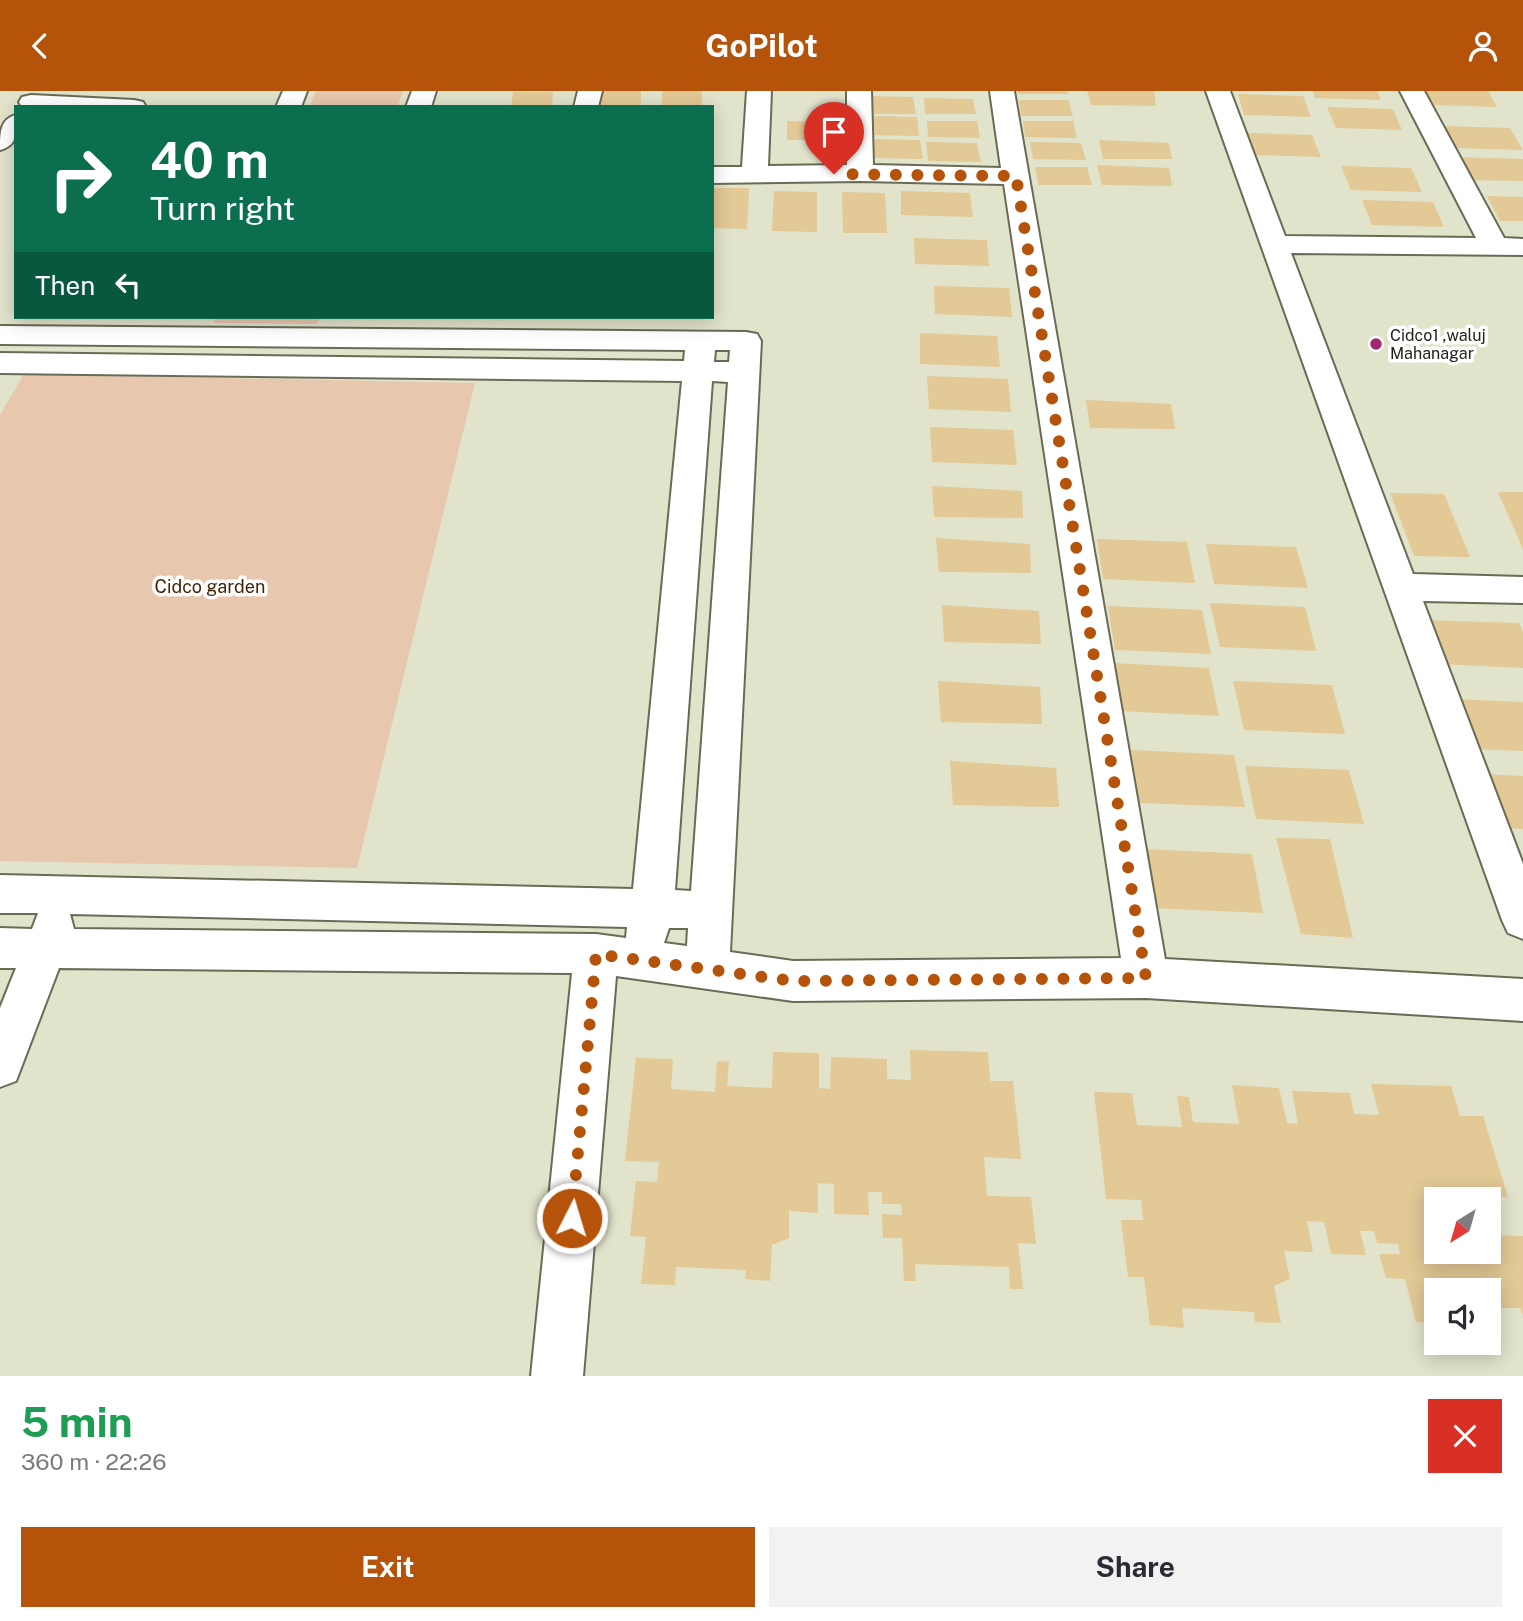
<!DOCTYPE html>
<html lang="en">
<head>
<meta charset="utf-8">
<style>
	body { margin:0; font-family:"Public Sans",sans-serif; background:#f2f2f3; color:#2b2b33; height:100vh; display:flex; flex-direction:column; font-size:26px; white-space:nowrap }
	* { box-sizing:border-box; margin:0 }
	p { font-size:23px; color:#7c7c81 }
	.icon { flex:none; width:38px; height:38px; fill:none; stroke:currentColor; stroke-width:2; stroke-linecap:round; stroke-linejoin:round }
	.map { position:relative; height:1285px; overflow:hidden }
	.side { display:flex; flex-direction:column; background:#fff; flex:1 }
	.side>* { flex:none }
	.banner { position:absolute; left:14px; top:14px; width:700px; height:214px; border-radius:0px; box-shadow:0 4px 18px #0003; background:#0b6e4f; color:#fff; overflow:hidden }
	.needle { width:46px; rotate:217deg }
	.buttons { position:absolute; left:1424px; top:1096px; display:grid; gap:14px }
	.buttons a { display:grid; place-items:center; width:77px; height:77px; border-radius:0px; background:#fff; box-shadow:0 4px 18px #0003; font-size:35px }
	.pin { position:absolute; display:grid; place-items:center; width:60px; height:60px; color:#fff; margin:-72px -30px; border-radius:50% 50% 50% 0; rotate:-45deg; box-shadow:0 0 7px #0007 }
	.pin .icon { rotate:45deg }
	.me { position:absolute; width:77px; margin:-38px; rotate:5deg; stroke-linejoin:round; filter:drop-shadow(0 0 5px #0008) }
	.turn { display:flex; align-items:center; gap:24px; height:147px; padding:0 21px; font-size:32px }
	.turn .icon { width:91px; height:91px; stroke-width:2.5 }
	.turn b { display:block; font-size:49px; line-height:60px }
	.then { display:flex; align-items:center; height:66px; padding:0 21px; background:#0003; gap:14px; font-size:26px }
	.round { display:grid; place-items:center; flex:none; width:74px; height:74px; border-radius:0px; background:#f2f2f3 }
	.head { display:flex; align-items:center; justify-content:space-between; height:119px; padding:0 21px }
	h1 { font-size:42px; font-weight:700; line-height:52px; color:#1e9e55 }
	.primary-button { display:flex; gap:14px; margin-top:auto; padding:14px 21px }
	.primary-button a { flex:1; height:80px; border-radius:0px; background:#b45309; color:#fff; font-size:28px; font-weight:700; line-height:80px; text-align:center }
	.primary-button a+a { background:#f2f2f3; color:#2b2b33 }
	header { display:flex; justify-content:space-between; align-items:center; height:91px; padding:0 21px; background:#b45309; color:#fff; font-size:32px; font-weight:700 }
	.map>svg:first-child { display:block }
</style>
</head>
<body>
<header><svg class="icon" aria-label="back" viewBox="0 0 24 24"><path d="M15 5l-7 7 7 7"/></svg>GoPilot<svg class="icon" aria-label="person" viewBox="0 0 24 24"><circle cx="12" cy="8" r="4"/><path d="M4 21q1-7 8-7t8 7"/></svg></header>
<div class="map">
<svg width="1523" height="1285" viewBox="0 0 1523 1285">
	<rect width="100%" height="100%" fill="#e2e3cb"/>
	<!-- green -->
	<g fill="#e7c8af">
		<polygon points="316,0 403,0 397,16 309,16"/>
		<polygon points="215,226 320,226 317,233 213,232"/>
		<polygon points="24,283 475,292 357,777 0,770 0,324"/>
	</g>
	<!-- building -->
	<g fill="#e2c996">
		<polygon points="602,0 641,0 641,16 601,16"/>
		<rect x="662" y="0" width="40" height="16"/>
		<polygon points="1018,0 1067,0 1068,3 1018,3"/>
		<polygon points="1087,0 1154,0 1156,15 1091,14"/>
		<polygon points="1313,0 1377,0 1381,9 1315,7"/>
		<polygon points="1424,0 1488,0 1497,16 1431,14"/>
		<polygon points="513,1 553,1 552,16 511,16"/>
		<polygon points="1238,3 1303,5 1311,26 1244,24"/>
		<polygon points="864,5 913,6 916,23 865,23"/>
		<polygon points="924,7 973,8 976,23 925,23"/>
		<polygon points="1019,9 1068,9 1073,25 1021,25"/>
		<polygon points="1327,16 1393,18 1402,39 1336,37"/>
		<polygon points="866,25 917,26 919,45 867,44"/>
		<polygon points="787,30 838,31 839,49 787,49"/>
		<polygon points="927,30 977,30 980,47 928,46"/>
		<polygon points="1023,30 1073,30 1077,47 1025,46"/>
		<polygon points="1443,35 1510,37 1523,59 1454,57"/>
		<polygon points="1245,42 1312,44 1321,66 1253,64"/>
		<polygon points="869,48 920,49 923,68 870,67"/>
		<polygon points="1099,49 1169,52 1172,68 1103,68"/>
		<polygon points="926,51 977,52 981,71 928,70"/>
		<polygon points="1030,51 1081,52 1086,69 1033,68"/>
		<polygon points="1455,66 1523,68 1523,90 1467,89"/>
		<polygon points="1097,74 1169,77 1172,95 1102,94"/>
		<polygon points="1341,75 1411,77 1422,101 1351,99"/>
		<polygon points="1035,76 1087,76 1092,94 1038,94"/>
		<polygon points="712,97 749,97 747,138 712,137"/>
		<polygon points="774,100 817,101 817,141 772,140"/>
		<polygon points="901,100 970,102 973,126 901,124"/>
		<polygon points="842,101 885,102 887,142 843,142"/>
		<polygon points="1487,105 1523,106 1523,130 1500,130"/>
		<polygon points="1362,109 1433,111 1444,136 1372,134"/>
		<polygon points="914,147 987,149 989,175 915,173"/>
		<polygon points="934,195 1009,197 1012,226 935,223"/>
		<polygon points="920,242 997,245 1000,276 920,273"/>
		<polygon points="927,285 1008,288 1011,321 929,318"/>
		<polygon points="1086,309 1171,313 1175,338 1090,337"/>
		<polygon points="930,336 1013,339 1017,374 932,371"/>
		<polygon points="932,395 1022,400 1023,427 934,426"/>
		<polygon points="1498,401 1523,401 1523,458 1502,410"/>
		<polygon points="1390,402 1444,403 1470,466 1414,465"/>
		<polygon points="936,447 1030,453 1031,482 939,481"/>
		<polygon points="1097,448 1187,451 1195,492 1103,488"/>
		<polygon points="1206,453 1296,456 1308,497 1214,493"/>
		<polygon points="1210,512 1305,516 1316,560 1220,556"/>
		<polygon points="942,514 1039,520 1041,553 944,551"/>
		<polygon points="1108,515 1202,519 1211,563 1115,559"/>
		<polygon points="1424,529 1519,532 1523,541 1523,577 1439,573"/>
		<polygon points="1112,572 1209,577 1219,625 1119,620"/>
		<polygon points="938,590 1040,596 1042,633 941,631"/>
		<polygon points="1233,590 1332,594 1345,643 1244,639"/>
		<polygon points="1453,608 1523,611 1523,660 1470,658"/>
		<polygon points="1131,659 1234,664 1245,716 1139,712"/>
		<polygon points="950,670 1056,677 1059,716 953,714"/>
		<polygon points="1245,675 1349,679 1364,733 1256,728"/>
		<polygon points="1482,683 1523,685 1523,738 1500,737"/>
		<polygon points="1276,747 1330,748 1353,847 1301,843"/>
		<polygon points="1143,758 1252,763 1263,822 1152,817"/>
		<polygon points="910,959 988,961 990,990 1013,990 1021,1068 984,1066 987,1105 1031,1106 1036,1153 1018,1152 1023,1198 1010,1198 1009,1176 915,1173 916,1190 904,1190 902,1147 883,1147 882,1123 902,1124 901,1113 882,1113 882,1101 868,1101 869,1124 834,1123 834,1093 818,1092 818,1122 789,1120 789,1147 772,1154 770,1190 745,1188 746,1179 676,1176 675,1194 641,1193 646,1146 630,1145 636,1090 657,1091 659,1071 625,1070 636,967 673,968 671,998 715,1001 717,970 729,971 727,995 772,997 773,961 819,962 819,997 830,998 831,966 887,968 887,988 911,989"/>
		<polygon points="1371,993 1451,995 1460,1025 1483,1025 1508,1106 1470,1104 1471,1108 1437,1108 1437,1160 1489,1160 1489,1144 1523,1145 1523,1224 1520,1217 1489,1217 1489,1199 1437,1199 1437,1215 1425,1215 1429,1232 1416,1231 1405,1188 1386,1187 1379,1163 1400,1163 1398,1153 1377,1152 1374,1140 1360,1140 1366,1164 1331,1163 1324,1131 1307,1130 1313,1161 1284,1160 1290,1188 1274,1195 1281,1232 1255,1231 1254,1221 1182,1217 1184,1237 1150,1234 1144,1186 1128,1186 1121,1129 1143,1129 1141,1109 1106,1108 1094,1001 1132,1002 1137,1034 1182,1036 1177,1005 1189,1006 1193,1031 1239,1033 1232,994 1279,997 1287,1032 1298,1033 1292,1000 1350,1002 1354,1023 1379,1024"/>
	</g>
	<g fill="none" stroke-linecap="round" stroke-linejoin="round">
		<defs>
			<g id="street">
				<polygon points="283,0 307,0 301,16 276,16"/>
				<polygon points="412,0 436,0 431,16 406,16"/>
				<polygon points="578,0 602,0 598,16 574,16"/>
				<path d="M747,0H771L768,75L847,74V0H871L873,74L1001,77L990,0H1014L1165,868L1523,888V930L1146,907L793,910L616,885L583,1285H531L572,882L59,877L16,990L0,996V917L16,877H0V837L32,838L38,822H0V784L633,798L682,290L0,282V262L684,270L685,259L0,253V235L746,241L757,243L761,250L730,861L793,870L1121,867L1004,93L860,90L712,92V76H742ZM715,259H730L729,271H714ZM712,290L728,291L691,800L675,799ZM70,823L627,836L626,847L596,843L74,838ZM669,837H688L687,855L664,852Z"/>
				<polygon points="1206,0 1230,0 1285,145 1476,147 1400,0 1424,0 1504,147 1523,148 1523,164 1291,162 1413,483 1523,486 1523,512 1423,510 1523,773 1523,848 1508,842 1502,829"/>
				<polygon points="31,4 134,9 143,11 146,16 22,16 19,11 22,6"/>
				<path d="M16,24C16,40 19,54 0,59C0,42 0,28 16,24Z"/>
			</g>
		</defs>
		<!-- street casing -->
		<use href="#street" stroke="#6a6b56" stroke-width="4"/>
		<!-- street -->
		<use href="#street" fill="#fff" fill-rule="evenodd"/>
	</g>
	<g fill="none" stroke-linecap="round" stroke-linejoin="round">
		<!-- route -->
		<polyline stroke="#b45309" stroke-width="12" stroke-dasharray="0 21.6" points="572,1127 596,863 793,890 1146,887 1016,85 834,83"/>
	</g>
	<!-- markers -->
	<circle fill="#a52371" stroke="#fff" stroke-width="2.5" cx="1376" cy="253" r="7"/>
	<g text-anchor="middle" stroke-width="7" stroke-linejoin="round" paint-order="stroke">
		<!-- far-poi labels -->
		<g font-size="16" fill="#22231a" stroke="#fff" text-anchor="start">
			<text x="1390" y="250">Cidco1 ,waluj<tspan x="1390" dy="18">Mahanagar</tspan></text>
		</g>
		<!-- park labels -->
		<g font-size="18" fill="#422406" stroke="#fff">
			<text x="210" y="502">Cidco garden</text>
		</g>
	</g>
</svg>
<div class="buttons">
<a><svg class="needle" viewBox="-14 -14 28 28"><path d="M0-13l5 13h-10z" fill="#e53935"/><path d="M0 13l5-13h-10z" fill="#7c7c81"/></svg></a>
<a><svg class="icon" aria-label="sound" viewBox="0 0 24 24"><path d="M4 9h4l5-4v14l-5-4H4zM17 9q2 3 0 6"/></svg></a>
</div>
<div class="pin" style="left:834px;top:83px;background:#d93025"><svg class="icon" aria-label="arrive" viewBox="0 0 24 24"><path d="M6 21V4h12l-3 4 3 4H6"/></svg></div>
<svg class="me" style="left:572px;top:1127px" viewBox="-20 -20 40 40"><circle r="17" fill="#b45309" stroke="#fff" stroke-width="3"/><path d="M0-11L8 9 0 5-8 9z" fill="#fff"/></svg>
<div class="banner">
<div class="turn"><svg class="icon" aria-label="right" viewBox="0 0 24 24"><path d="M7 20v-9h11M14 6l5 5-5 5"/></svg><div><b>40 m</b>Turn right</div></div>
<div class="then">Then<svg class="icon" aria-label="left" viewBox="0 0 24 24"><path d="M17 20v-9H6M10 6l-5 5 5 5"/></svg></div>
</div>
</div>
<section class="side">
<div class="head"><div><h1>5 min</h1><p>360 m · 22:26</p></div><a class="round" style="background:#d93025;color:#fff"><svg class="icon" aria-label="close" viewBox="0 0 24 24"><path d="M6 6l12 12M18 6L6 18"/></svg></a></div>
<div class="primary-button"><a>Exit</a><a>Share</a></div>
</section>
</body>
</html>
